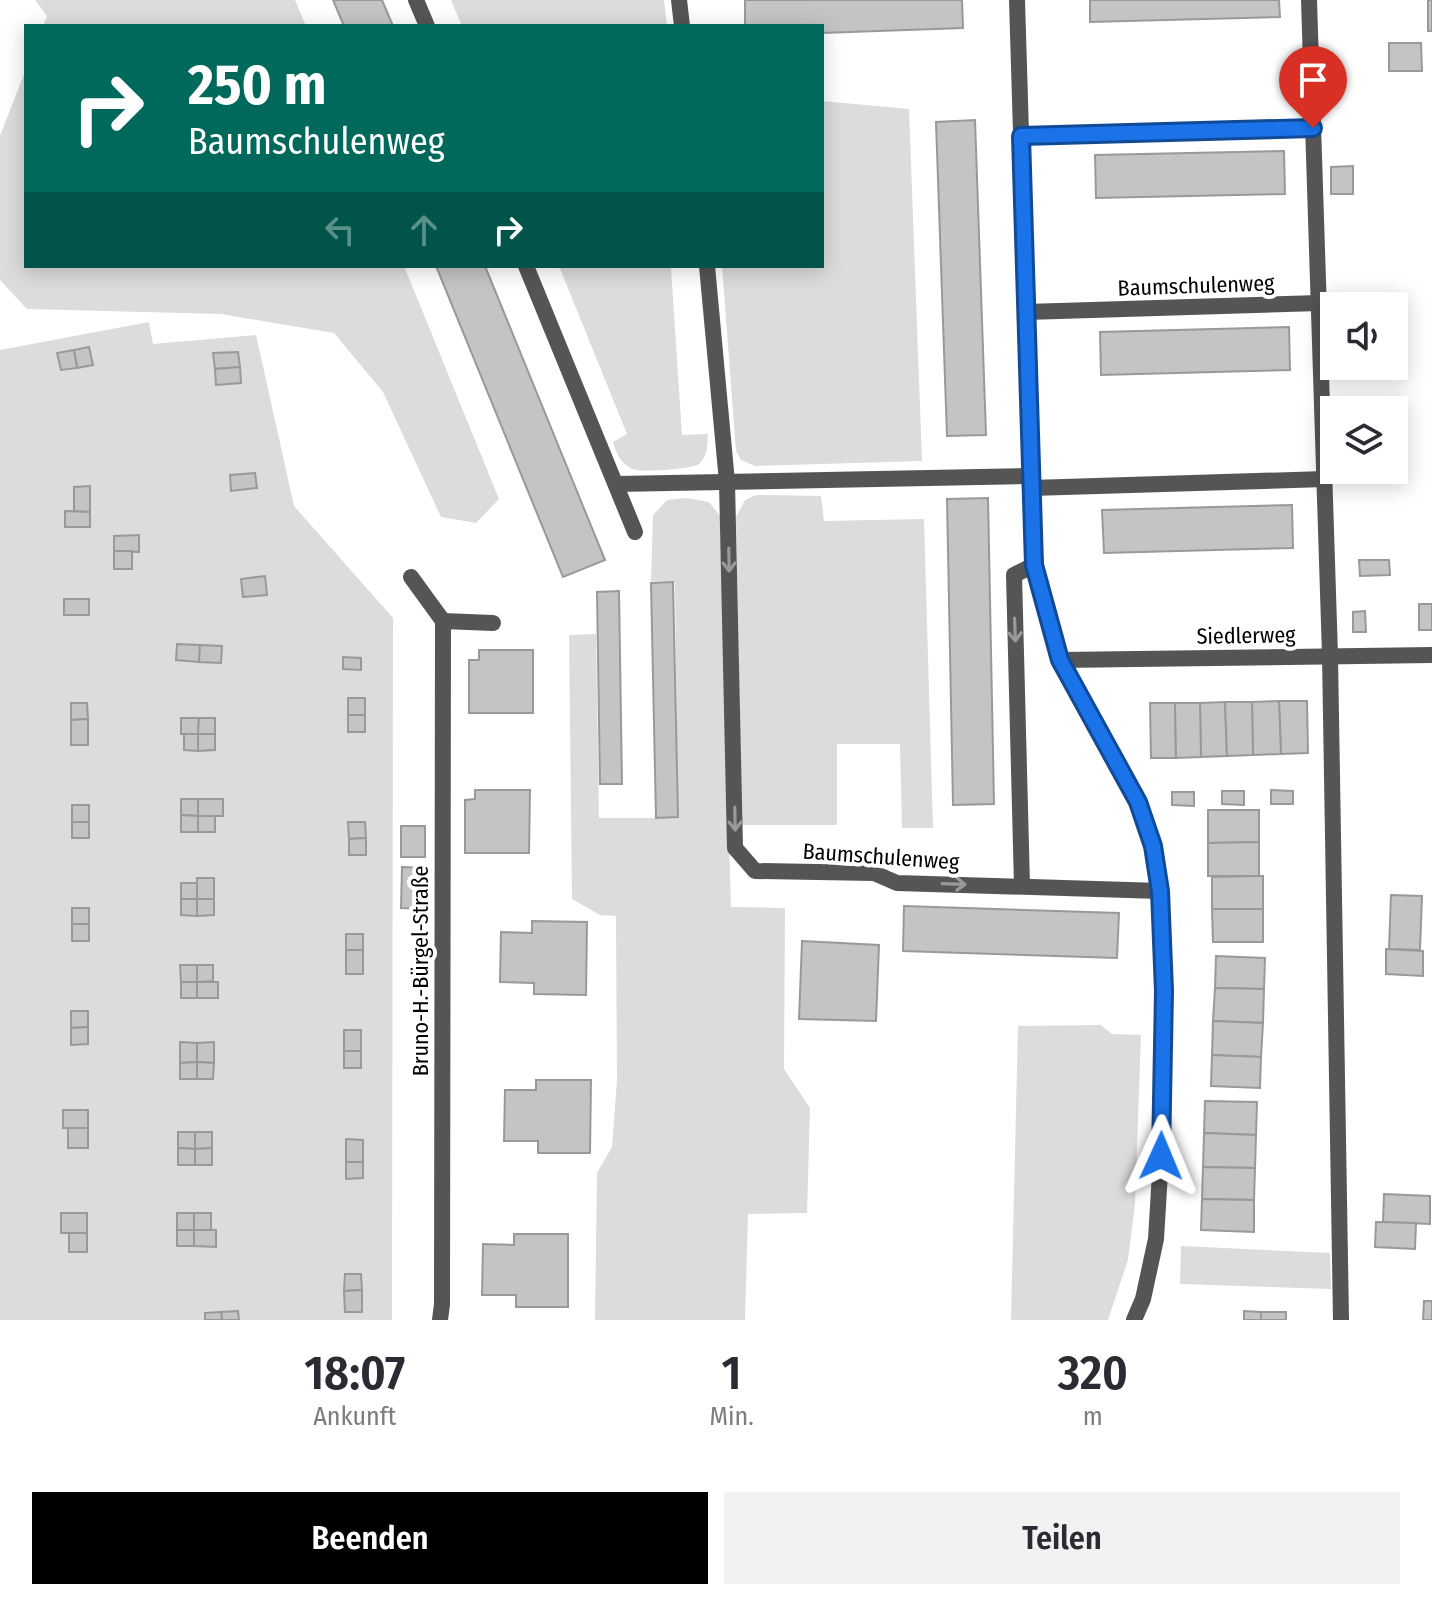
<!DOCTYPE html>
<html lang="de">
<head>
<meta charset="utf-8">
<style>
	body { margin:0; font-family:"Fira Sans Condensed",sans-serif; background:#f2f2f3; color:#2b2b33; height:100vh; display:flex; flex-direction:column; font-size:30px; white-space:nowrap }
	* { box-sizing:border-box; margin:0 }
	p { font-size:26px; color:#7c7c81 }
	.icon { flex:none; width:44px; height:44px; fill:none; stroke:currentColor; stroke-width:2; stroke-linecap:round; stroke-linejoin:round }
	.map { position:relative; height:1320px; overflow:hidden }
	.sheet { display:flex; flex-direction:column; background:#fff; flex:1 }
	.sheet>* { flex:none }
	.top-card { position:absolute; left:24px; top:24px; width:800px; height:244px; border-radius:0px; box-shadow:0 4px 20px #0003; background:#00695c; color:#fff; overflow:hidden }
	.controls { position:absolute; left:1320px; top:292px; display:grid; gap:16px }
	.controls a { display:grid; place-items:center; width:88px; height:88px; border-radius:0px; background:#fff; box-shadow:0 4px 20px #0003; font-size:40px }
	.pin { position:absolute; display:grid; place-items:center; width:68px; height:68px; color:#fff; margin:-82px -34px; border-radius:50% 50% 50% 0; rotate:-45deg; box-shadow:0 0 8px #0007 }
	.pin .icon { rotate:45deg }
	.me { position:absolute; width:88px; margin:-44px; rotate:1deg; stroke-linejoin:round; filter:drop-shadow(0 0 6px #0008) }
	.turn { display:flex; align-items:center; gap:28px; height:168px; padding:0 32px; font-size:36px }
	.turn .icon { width:104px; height:104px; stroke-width:2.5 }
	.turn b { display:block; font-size:56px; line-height:68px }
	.lanes { display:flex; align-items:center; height:76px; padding:0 32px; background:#0003; justify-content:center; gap:40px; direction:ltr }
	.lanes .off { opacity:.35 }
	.eta { display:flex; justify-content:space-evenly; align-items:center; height:136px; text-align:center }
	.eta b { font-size:48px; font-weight:600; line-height:56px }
	.action { display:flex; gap:16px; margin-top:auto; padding:16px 32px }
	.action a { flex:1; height:92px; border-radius:0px; background:#000; color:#fff; font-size:32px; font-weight:600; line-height:92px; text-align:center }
	.action a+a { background:#f2f2f3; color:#2b2b33 }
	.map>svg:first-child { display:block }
</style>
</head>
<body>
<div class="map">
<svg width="1432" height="1320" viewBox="0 0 1432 1320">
	<rect width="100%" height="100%" fill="#fff"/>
	<!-- green -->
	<g fill="#dcdcdc">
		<polygon points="35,0 295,0 306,26 43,26 47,16"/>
		<polygon points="451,0 664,0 667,26 462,26"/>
		<polygon points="26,69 26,266 404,266 499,499 476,523 441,517 383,392 334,333 221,314 27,309 0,280 0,136"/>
		<polygon points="822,101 909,109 922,461 755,466 741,460 736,451 722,266 822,266"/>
		<path d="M559,266H685L671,268L682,435L708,434C707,445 708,456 699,464C693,469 645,472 636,470C623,467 616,454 613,442L627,434Z"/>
		<polygon points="149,322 153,344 256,335 294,506 393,618 392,1320 0,1320 0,350"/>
		<polygon points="756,495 821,496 824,521 924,519 933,828 902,828 900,744 837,744 837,825 742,825 736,517 745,500"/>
		<polygon points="686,498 709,502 720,516 731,907 785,908 784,1069 810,1108 807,1213 748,1214 745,1320 595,1320 597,1173 612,1147 617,1080 616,916 600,915 572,899 569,635 596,634 599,818 678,818 675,582 651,581 653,515 667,500"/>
		<polygon points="1101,1025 1112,1034 1141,1035 1135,1204 1128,1260 1108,1320 1011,1320 1018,1026"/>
		<polygon points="1181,1246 1330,1253 1331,1289 1180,1284"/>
	</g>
	<!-- building -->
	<g fill="#c4c4c4" stroke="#999" stroke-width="2">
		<polygon points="333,0 382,0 393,26 344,26"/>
		<polygon points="745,0 962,0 963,28 822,33 822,26 745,26"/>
		<polygon points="1090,0 1279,0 1280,17 1090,22"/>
		<rect x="1428" y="0" width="4" height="31"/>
		<polygon points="1389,43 1421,43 1422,71 1389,71"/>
		<polygon points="975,120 986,435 947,436 936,122"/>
		<polygon points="1284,151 1285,194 1096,198 1095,155"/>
		<polygon points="1353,166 1353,194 1331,194 1331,167"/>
		<polygon points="436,266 485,266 605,560 563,577"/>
		<polygon points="1289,327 1290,370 1101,375 1100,332"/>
		<polygon points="89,347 93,365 77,368 74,350"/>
		<polygon points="74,350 77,368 61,370 57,353"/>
		<polygon points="238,352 240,367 215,369 213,353"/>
		<polygon points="240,367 241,383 216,385 215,369"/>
		<polygon points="255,473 257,488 231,491 230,475"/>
		<polygon points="90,486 90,512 74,511 74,487"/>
		<polygon points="988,498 994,804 953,805 947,499"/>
		<polygon points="1292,505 1293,548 1104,553 1102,510"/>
		<polygon points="65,511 90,512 90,527 65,527"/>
		<polygon points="139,535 139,552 114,551 114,536"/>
		<rect x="114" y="551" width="18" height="18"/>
		<polygon points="1359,560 1389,560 1390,575 1360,576"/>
		<polygon points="265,576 267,595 243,597 241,579"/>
		<polygon points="673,582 678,817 656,818 651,583"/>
		<polygon points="619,591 622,784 600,784 597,592"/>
		<rect x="64" y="599" width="25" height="16"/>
		<rect x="1419" y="604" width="13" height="26"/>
		<polygon points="1365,611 1366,632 1353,632 1353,612"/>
		<polygon points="177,644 200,645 199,662 176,660"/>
		<polygon points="200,645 222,646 221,663 199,662"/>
		<polygon points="479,650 533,650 533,713 469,713 469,660 479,660"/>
		<polygon points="343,657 361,658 361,670 343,669"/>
		<rect x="348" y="698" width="17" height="17"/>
		<polygon points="1279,701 1307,701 1308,753 1281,754"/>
		<polygon points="1279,701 1281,754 1253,755 1252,702"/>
		<polygon points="1225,702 1227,756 1201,757 1200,703"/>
		<polygon points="1225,702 1252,702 1253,755 1227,756"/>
		<polygon points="71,703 87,703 88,719 71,720"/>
		<polygon points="1150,703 1175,703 1176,758 1151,758"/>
		<polygon points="1175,703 1200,703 1201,757 1176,758"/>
		<rect x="348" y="715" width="17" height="17"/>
		<polygon points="181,718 199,718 198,734 181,734"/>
		<polygon points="199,718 215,718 215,734 198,734"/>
		<polygon points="88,719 88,745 71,745 71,720"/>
		<polygon points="184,734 198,734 198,751 184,750"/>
		<polygon points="198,734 215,734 215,750 198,751"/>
		<polygon points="475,790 530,790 529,853 465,853 465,800 475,799"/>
		<polygon points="1271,790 1293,791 1293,804 1271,804"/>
		<polygon points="1222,791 1244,791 1244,805 1222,804"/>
		<polygon points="1172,792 1194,792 1194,806 1172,805"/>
		<polygon points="181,799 198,799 198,816 181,815"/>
		<rect x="198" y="799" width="25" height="17"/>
		<rect x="72" y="805" width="17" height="17"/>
		<polygon points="1208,810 1259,810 1259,842 1208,843"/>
		<polygon points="181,815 198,816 198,832 181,832"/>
		<rect x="198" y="816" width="17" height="16"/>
		<rect x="72" y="822" width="17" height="16"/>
		<polygon points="348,822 365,822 366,838 349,839"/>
		<rect x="401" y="826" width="24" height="31"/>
		<polygon points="366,838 366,855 349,855 349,839"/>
		<polygon points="1259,842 1259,876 1208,876 1208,843"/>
		<polygon points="402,867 425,868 425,909 401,908"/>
		<polygon points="1259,876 1263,876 1263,909 1212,909 1212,877"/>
		<rect x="197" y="878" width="17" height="21"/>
		<rect x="181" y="883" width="16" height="16"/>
		<polygon points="1391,895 1422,896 1420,950 1389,949"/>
		<polygon points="181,899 197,899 197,916 181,915"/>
		<polygon points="197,899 214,899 214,915 197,916"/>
		<polygon points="904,906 1119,913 1117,958 903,951"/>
		<rect x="72" y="908" width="17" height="16"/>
		<polygon points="1212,909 1263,909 1263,942 1213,942"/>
		<polygon points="532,921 587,922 586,995 534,994 534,983 500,982 501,932 532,933"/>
		<rect x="72" y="924" width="17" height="17"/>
		<rect x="346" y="934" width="17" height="16"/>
		<polygon points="802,941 879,945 876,1021 799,1019"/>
		<polygon points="1386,949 1423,951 1423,976 1386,974"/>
		<rect x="346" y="950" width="17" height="24"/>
		<polygon points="1216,956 1265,958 1264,989 1215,988"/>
		<polygon points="180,965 197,965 197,982 181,982"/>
		<polygon points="197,965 213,965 213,981 197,982"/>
		<rect x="181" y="982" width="16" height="16"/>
		<rect x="197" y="982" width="21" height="16"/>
		<polygon points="1215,988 1264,989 1263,1023 1213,1021"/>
		<polygon points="71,1011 88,1011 88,1027 71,1028"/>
		<polygon points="1213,1021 1263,1023 1261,1057 1212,1055"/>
		<polygon points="88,1027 88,1044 71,1045 71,1028"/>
		<rect x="344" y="1030" width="17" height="21"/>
		<polygon points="180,1042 197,1043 197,1062 180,1063"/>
		<polygon points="214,1042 214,1063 197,1062 197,1043"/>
		<rect x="344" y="1051" width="17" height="17"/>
		<polygon points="1212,1055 1261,1057 1260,1088 1211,1086"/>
		<polygon points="197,1062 214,1063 213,1079 197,1079"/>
		<polygon points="197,1062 197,1079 180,1079 180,1063"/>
		<polygon points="536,1080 591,1080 590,1153 538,1153 538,1141 504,1141 505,1090 536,1090"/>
		<polygon points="1205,1101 1257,1102 1256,1135 1204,1133"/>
		<rect x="63" y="1110" width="25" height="18"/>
		<rect x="68" y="1128" width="20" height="20"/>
		<polygon points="178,1132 195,1132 195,1149 178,1148"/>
		<polygon points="195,1132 212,1132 212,1148 195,1149"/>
		<polygon points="1204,1133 1256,1135 1255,1168 1203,1167"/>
		<polygon points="346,1139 363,1140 363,1162 346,1162"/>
		<polygon points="178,1148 195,1149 195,1165 178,1165"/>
		<polygon points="212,1148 212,1165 195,1165 195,1149"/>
		<polygon points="346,1162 363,1162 363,1178 346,1179"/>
		<polygon points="1203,1167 1255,1168 1254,1200 1202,1199"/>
		<polygon points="1384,1194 1430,1196 1430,1224 1383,1222"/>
		<polygon points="1202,1199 1254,1200 1254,1232 1201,1230"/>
		<rect x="61" y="1213" width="26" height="20"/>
		<rect x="177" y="1213" width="17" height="17"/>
		<rect x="194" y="1213" width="17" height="17"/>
		<polygon points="1376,1222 1416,1223 1415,1249 1375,1247"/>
		<rect x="177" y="1230" width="17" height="16"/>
		<polygon points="194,1230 216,1230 216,1247 194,1246"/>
		<rect x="69" y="1233" width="18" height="19"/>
		<polygon points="514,1234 568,1234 568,1307 516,1307 516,1295 482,1295 483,1244 514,1245"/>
		<polygon points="345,1274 361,1274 362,1290 344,1291"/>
		<polygon points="362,1290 362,1312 345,1312 344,1291"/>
		<polygon points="1424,1301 1432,1301 1432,1320 1423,1320"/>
		<polygon points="238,1311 239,1320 222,1320 221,1312"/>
		<polygon points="1244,1311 1261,1312 1261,1320 1244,1320"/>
		<polygon points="221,1312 222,1320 205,1320 205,1313"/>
		<rect x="1261" y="1312" width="25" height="8"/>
	</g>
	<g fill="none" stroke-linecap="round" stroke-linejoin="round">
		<!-- service -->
		<g stroke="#555" stroke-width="16">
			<polyline points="416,0 427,26"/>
			<polyline points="679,0 682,26"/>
			<polyline points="1309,0 1330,655 1341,1320"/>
			<polyline points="1021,136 1313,128"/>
			<polyline points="526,266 635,532"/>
			<polyline points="707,266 727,482 735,848 755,871 874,873 897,883 1160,891"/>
			<polyline points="1026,312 1319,303"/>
			<polyline points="616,484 1031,476"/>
			<polyline points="1031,488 1325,479"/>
			<polyline points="443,621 493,623"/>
			<polyline points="1022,886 1014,575 1034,565"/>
		</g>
		<!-- minor -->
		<g stroke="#555" stroke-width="16">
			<polyline points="1017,0 1034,565 1060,660 1138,802 1153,846 1160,891 1164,991 1161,1156 1156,1239 1143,1299 1134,1320"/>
			<polyline points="411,577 443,621 442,1304 440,1320"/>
			<polyline points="1060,660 1432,655"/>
		</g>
	</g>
	<!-- one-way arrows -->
	<defs><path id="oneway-shaft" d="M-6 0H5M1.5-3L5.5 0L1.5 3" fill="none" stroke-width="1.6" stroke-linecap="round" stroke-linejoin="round" transform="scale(2)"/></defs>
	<g stroke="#999">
		<use href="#oneway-shaft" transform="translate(729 560) rotate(89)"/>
		<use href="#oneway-shaft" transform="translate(1015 630) rotate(88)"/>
		<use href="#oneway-shaft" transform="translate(735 819) rotate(89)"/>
		<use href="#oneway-shaft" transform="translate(954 884) rotate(2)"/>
	</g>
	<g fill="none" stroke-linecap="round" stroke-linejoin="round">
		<defs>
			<polyline id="route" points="1161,1156 1164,991 1160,891 1153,846 1138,802 1060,660 1034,565 1021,136 1313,128"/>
		</defs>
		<!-- route casing -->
		<use href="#route" stroke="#114b97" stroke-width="20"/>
		<!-- route -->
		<use href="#route" stroke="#1a73e8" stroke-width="14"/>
	</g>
	<g text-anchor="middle" stroke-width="8" stroke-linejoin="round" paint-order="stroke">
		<!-- street labels -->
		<g font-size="22" fill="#000" stroke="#fff">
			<text transform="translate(1196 285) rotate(-2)" y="8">Baumschulenweg</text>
			<text transform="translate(1246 635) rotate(-1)" y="8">Siedlerweg</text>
			<text transform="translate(881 856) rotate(4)" y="8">Baumschulenweg</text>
			<text transform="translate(420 971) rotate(-90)" y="8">Bruno-H.-Bürgel-Straße</text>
		</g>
	</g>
</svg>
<div class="controls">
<a><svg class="icon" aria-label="sound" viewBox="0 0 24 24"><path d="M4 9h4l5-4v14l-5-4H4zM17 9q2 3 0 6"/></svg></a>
<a><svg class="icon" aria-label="layers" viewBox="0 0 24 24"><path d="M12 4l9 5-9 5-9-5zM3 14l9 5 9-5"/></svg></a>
</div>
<div class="pin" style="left:1313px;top:128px;background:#d93025"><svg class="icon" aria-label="arrive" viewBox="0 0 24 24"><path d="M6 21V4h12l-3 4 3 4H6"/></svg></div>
<svg class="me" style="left:1161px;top:1156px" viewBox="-20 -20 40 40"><path d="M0-17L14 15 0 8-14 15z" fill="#1a73e8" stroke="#fff" stroke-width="4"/></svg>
<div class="top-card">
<div class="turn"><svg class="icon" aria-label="right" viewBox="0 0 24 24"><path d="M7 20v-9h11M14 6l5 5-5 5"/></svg><div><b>250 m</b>Baumschulenweg</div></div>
<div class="lanes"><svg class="icon off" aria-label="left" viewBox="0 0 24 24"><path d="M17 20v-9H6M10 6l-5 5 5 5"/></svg><svg class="icon off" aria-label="ahead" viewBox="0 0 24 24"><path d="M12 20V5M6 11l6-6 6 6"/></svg><svg class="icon" aria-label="right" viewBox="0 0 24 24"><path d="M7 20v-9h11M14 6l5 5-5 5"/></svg></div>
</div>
</div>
<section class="sheet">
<div class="eta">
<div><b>18:07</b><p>Ankunft</p></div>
<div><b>1</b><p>Min.</p></div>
<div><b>320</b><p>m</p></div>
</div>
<div class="action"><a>Beenden</a><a>Teilen</a></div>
</section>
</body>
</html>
